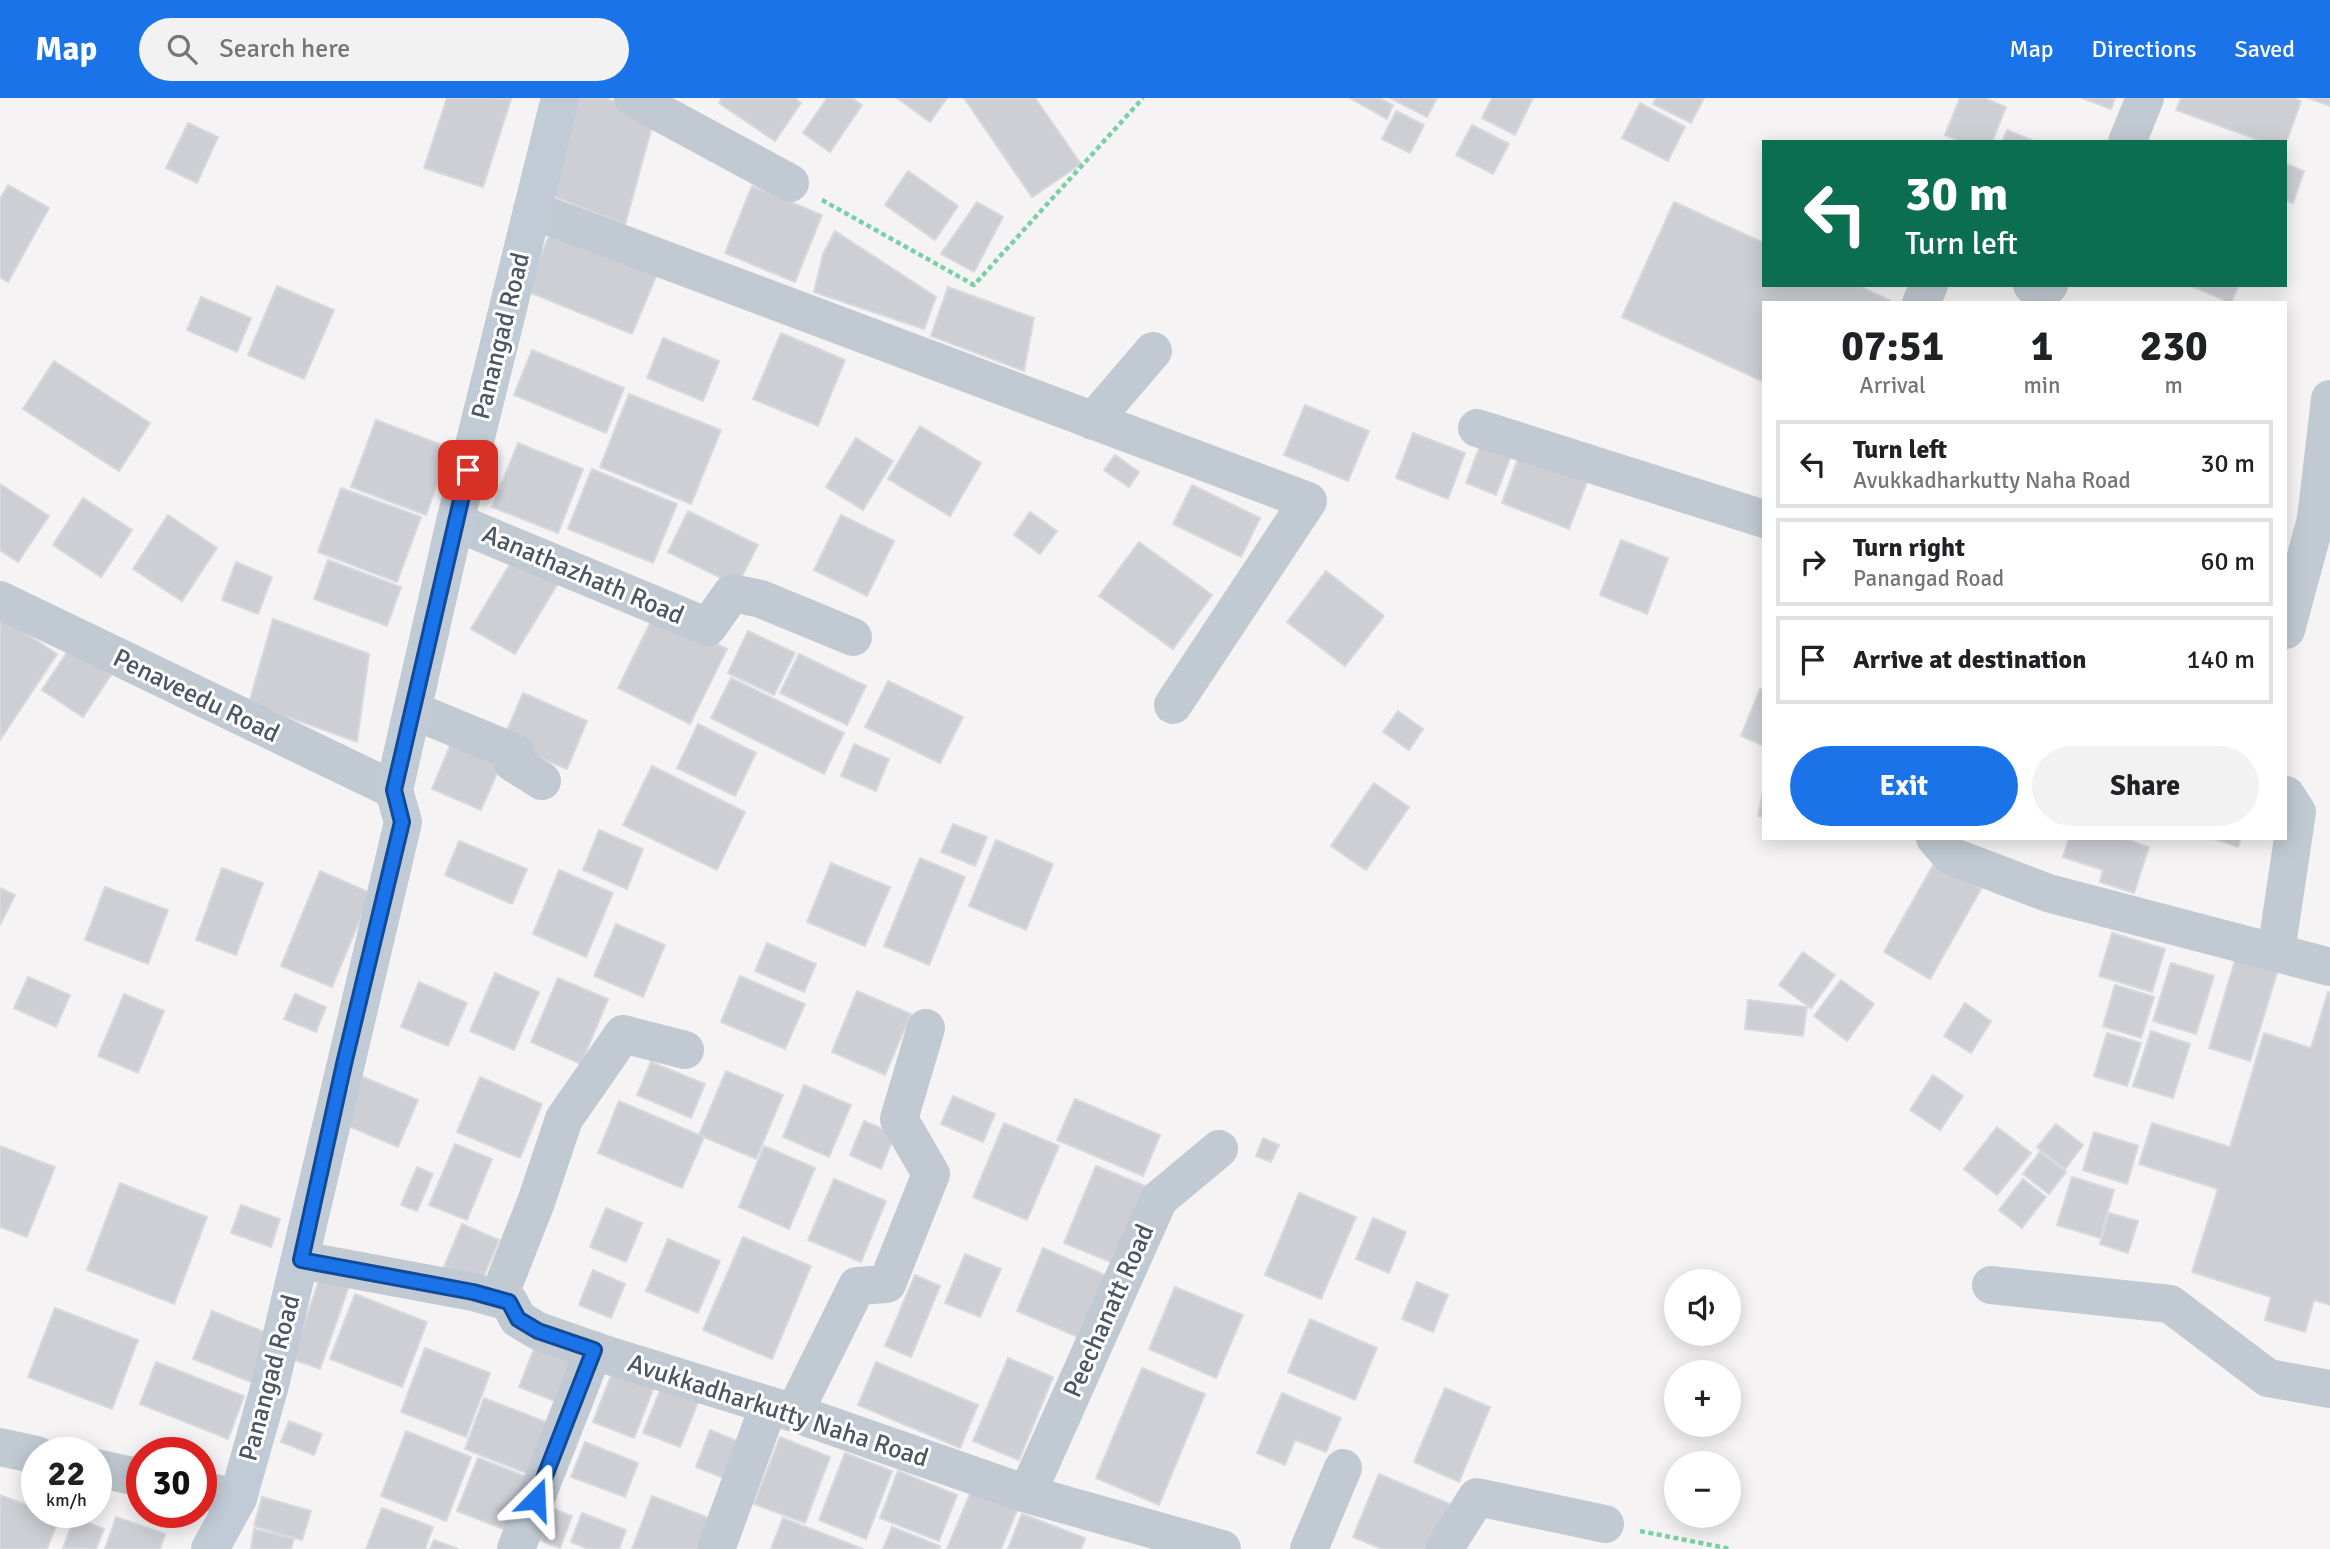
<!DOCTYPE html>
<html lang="en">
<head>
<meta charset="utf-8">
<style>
  :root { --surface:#fff; --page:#f2f2f2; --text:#202124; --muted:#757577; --line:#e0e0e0; --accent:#1a73e8 }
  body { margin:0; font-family:Signika,sans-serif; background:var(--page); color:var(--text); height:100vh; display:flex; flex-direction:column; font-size:26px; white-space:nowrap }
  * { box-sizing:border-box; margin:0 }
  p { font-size:23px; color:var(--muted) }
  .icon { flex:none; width:38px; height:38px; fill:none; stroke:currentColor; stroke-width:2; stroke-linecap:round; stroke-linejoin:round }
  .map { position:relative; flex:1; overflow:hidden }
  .side { position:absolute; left:1762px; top:203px; width:525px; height:539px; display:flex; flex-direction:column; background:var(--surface); border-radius:0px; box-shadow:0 4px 18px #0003 }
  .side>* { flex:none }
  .top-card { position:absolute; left:1762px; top:42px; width:525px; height:147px; border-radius:0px; box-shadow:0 4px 18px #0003; background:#0b6e4f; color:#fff; overflow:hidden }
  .controls { position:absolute; left:1664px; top:1171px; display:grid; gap:14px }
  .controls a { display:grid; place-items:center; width:77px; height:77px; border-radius:50%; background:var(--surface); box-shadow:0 4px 18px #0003; font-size:35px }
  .speed { position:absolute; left:21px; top:1339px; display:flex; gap:14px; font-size:35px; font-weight:700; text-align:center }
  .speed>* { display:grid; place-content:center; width:91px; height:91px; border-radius:50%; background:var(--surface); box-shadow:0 4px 18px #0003; line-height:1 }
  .speed small { font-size:18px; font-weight:400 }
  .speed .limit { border:10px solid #d22; background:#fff; color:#111 }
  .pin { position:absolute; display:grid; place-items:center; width:60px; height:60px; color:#fff; margin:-30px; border-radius:14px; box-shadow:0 4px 10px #0006 }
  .me { position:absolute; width:77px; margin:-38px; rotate:21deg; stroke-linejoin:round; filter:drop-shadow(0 0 5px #0008) }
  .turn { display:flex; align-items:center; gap:24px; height:147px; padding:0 28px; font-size:32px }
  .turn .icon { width:91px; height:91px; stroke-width:2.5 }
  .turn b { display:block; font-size:49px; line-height:60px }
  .eta { display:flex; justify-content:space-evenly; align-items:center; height:119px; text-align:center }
  .eta b { font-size:42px; font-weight:700; line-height:49px }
  .cta { display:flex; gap:14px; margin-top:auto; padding:14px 28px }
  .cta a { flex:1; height:80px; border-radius:42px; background:var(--accent); color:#fff; font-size:28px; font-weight:700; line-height:80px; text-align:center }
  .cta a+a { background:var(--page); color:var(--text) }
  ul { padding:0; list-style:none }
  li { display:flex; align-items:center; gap:21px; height:88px; margin:0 14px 10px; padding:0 14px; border:4px solid var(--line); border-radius:0px }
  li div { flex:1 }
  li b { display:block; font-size:26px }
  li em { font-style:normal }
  header { display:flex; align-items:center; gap:42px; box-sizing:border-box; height:98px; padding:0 35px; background:var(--accent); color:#fff }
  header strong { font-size:33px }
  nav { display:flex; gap:38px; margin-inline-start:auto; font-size:24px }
  .search { width:490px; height:63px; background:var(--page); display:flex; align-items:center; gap:18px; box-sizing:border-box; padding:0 24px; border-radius:38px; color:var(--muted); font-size:26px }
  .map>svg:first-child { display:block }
  .building { fill:#cdcfd5; stroke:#d7d9de; stroke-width:2 }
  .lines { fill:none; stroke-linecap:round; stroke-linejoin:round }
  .path { stroke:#7ad0a6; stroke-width:4.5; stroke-dasharray:5 3.5; stroke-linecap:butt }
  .street { stroke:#c1cad2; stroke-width:38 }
  .secondary { stroke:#c1cbd6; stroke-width:38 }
  .route-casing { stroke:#114b97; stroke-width:18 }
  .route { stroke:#1a73e8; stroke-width:12 }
  .labels { text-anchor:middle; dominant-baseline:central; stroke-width:6; stroke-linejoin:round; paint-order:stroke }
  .street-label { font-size:26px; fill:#4a5661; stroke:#fff }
</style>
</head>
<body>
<header>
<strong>Map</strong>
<div class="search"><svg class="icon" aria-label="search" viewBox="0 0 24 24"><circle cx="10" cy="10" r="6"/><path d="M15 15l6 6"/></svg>Search here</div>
<nav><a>Map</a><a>Directions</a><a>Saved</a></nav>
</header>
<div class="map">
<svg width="2330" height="1451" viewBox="0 0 2330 1451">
  <rect width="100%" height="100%" fill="#f5f3f3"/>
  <path class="building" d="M 447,0 L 511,1 L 483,89 L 424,70 Z
    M 577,0 L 605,0 L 655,18 L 625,127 L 550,97 Z
    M 722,0 L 795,0 L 801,5 L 775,43 L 719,5 Z
    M 827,0 L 852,0 L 862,7 L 830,54 L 803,35 Z
    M 897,0 L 947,0 L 930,24 Z
    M 964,0 L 1035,0 L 1081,66 L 1032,99 Z
    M 1350,0 L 1379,0 L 1393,7 L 1387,21 Z
    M 1390,0 L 1437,0 L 1427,19 Z
    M 1492,0 L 1533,0 L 1515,37 L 1482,20 Z
    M 1656,0 L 1704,0 L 1691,25 L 1653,6 Z
    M 1960,0 L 1984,0 L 2006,9 L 1992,44 L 1962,44 L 1945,37 Z
    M 2082,0 L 2115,0 L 2111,11 Z
    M 2181,0 L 2293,0 L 2301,3 L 2286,45 L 2264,44 L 2176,12 Z
    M 2308,0 L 2330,0 L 2330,8 Z
    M 1640,5 L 1685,29 L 1668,63 L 1622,40 Z
    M 1396,13 L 1424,27 L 1410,55 L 1382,41 Z
    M 188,25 L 218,39 L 197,85 L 166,70 Z
    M 1472,27 L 1509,46 L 1493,76 L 1456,57 Z
    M 2007,32 L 2036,44 L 2002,44 Z
    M 2286,66 L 2304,73 L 2293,105 L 2286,103 Z
    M 908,73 L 958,108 L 935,142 L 885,107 Z
    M 8,87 L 49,110 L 8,184 L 0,179 L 0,101 Z
    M 752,88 L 822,117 L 795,184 L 725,155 Z
    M 977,104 L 1003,119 L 974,174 L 941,156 Z
    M 1674,104 L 1764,145 L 1764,187 L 1857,187 L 1891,203 L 1890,205 L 1764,205 L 1764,284 L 1622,219 Z
    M 551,133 L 657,176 L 632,236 L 526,193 Z
    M 835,133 L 936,199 L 924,231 L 814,194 L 823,156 Z
    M 2189,187 L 2239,187 L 2231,205 Z
    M 277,188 L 334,212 L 304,281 L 248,257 Z
    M 948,189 L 1034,220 L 1024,273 L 931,238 Z
    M 201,199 L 251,220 L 237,254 L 187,232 Z
    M 781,235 L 845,262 L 818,328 L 753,301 Z
    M 663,240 L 719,263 L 703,303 L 647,280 Z
    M 532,252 L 624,290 L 606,335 L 514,297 Z
    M 54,263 L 150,325 L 119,373 L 23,311 Z
    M 629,296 L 721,332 L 691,406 L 600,369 Z
    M 1305,307 L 1369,333 L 1348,383 L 1284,357 Z
    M 376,322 L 450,350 L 426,417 L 351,389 Z
    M 920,328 L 981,365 L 950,418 L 888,381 Z
    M 1413,335 L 1465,355 L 1448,401 L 1396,380 Z
    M 1484,337 L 1514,349 L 1496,397 L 1466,385 Z
    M 856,340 L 893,363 L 863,412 L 826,389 Z
    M 518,345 L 583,371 L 558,435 L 492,409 Z
    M 1520,355 L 1588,381 L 1569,431 L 1502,405 Z
    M 1115,357 L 1139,374 L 1129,389 L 1104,372 Z
    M 592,371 L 677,406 L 653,465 L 568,431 Z
    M 0,386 L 49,418 L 18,464 L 0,452 Z
    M 1192,387 L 1260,420 L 1241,459 L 1173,426 Z
    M 341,390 L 421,419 L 397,484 L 318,454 Z
    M 83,400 L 132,432 L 101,479 L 53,447 Z
    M 688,413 L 758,447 L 737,488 L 668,454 Z
    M 1030,414 L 1057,433 L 1040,456 L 1014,437 Z
    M 168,417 L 217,450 L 182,503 L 133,471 Z
    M 841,417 L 894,443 L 867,498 L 814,472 Z
    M 1621,442 L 1668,460 L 1647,516 L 1600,497 Z
    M 1139,444 L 1212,497 L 1173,551 L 1099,498 Z
    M 513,461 L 557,487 L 515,556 L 471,531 Z
    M 328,462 L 401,489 L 387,528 L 314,501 Z
    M 236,464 L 272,479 L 258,516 L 222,502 Z
    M 1326,473 L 1384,518 L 1345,568 L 1287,524 Z
    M 655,515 L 727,551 L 690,626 L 618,590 Z
    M 0,518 L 57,556 L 0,642 Z
    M 273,521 L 369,556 L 357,644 L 249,605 Z
    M 748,533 L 795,555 L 774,597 L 728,575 Z
    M 70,550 L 111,577 L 83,619 L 42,592 Z
    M 799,556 L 866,588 L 847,627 L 780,595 Z
    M 731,580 L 844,635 L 824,676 L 711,620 Z
    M 888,583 L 963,619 L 940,665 L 865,629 Z
    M 1760,591 L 1764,593 L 1764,648 L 1741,638 Z
    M 523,595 L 587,623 L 567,671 L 502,644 Z
    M 1398,613 L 1423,631 L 1409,652 L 1383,634 Z
    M 698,626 L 756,655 L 735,698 L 677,670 Z
    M 454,638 L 504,659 L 481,712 L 432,691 Z
    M 854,646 L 889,661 L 876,693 L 841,678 Z
    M 652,668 L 745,714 L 717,772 L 623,727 Z
    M 1374,685 L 1409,709 L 1366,772 L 1331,748 Z
    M 1764,689 L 1764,719 L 1758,718 Z
    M 953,726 L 987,739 L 975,768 L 941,754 Z
    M 599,732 L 643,751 L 627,791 L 583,772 Z
    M 2069,740 L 2123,740 L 2149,749 L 2134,795 L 2100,784 L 2103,772 L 2063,759 Z
    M 2212,740 L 2241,740 L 2238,749 Z
    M 996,742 L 1053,766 L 1026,832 L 969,808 Z
    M 459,743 L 527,771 L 512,806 L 445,777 Z
    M 920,760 L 965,779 L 929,867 L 884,848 Z
    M 1935,764 L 1981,791 L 1930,881 L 1884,854 Z
    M 831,765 L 890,789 L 865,848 L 807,824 Z
    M 222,770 L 263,785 L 236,857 L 196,842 Z
    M 559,772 L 613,795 L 586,859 L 533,836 Z
    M 320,773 L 371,795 L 332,889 L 281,868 Z
    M 105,789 L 168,812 L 148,866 L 85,842 Z
    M 0,790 L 15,797 L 0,827 Z
    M 616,826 L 665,847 L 643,899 L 594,878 Z
    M 2112,835 L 2165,851 L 2152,894 L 2099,878 Z
    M 767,845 L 816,866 L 804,894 L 755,873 Z
    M 1803,854 L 1835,877 L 1811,910 L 1779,887 Z
    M 2236,859 L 2278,872 L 2250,963 L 2209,950 Z
    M 2171,865 L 2214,878 L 2196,936 L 2153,923 Z
    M 495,875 L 539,894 L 514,952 L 470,933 Z
    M 740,878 L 805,906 L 785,951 L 721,924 Z
    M 28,879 L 70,897 L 56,929 L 14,910 Z
    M 558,880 L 608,901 L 581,966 L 531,944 Z
    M 1841,882 L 1874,906 L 1847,943 L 1814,918 Z
    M 419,884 L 467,905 L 448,948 L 401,929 Z
    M 2115,887 L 2154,899 L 2141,940 L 2103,928 Z
    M 857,893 L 911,916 L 885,977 L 832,954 Z
    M 2328,894 L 2330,895 L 2330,1207 L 2314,1202 L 2305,1234 L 2265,1222 L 2271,1199 L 2192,1174 L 2218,1091 L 2139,1066 L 2152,1025 L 2230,1049 L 2264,935 L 2311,950 Z
    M 124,896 L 164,913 L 138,975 L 98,958 Z
    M 295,896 L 326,909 L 316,934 L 284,921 Z
    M 1748,902 L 1807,909 L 1803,938 L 1745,931 Z
    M 1965,905 L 1991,923 L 1971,955 L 1944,938 Z
    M 2151,933 L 2190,946 L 2173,1000 L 2133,988 Z
    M 2107,935 L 2141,945 L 2127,988 L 2094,978 Z
    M 651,964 L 705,986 L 691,1020 L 637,997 Z
    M 726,973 L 783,997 L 756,1061 L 699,1037 Z
    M 1933,977 L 1963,998 L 1940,1032 L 1910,1012 Z
    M 361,978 L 418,1002 L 398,1049 L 341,1025 Z
    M 480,979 L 542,1006 L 520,1060 L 457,1034 Z
    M 804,987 L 851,1007 L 829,1059 L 783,1039 Z
    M 953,998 L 995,1016 L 983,1044 L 941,1026 Z
    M 1075,1001 L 1160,1037 L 1143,1078 L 1057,1042 Z
    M 619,1003 L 704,1039 L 682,1090 L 598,1055 Z
    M 864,1023 L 895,1036 L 881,1071 L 850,1057 Z
    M 1004,1025 L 1059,1048 L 1027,1122 L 973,1099 Z
    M 2056,1026 L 2083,1047 L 2065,1071 L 2037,1049 Z
    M 1997,1029 L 2031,1055 L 1997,1097 L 1964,1071 Z
    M 2094,1034 L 2138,1048 L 2127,1086 L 2083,1072 Z
    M 1263,1040 L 1279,1047 L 1271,1064 L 1256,1058 Z
    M 455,1046 L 492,1061 L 467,1122 L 429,1107 Z
    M 0,1048 L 55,1069 L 27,1139 L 0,1129 Z
    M 764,1048 L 815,1070 L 789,1131 L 739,1109 Z
    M 2040,1054 L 2066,1074 L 2049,1096 L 2023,1076 Z
    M 1096,1068 L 1155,1092 L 1123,1169 L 1064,1145 Z
    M 417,1069 L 433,1076 L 417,1113 L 401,1107 Z
    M 2072,1079 L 2114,1092 L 2100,1140 L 2057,1127 Z
    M 834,1081 L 886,1103 L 861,1164 L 808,1142 Z
    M 2023,1081 L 2046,1099 L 2022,1130 L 1999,1112 Z
    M 120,1085 L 207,1119 L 174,1206 L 87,1172 Z
    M 1299,1095 L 1356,1119 L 1321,1201 L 1265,1177 Z
    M 241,1107 L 280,1121 L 271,1149 L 231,1135 Z
    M 606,1110 L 642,1125 L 626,1164 L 590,1149 Z
    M 2109,1115 L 2138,1123 L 2128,1155 L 2100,1146 Z
    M 1373,1120 L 1406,1134 L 1389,1175 L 1356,1161 Z
    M 462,1126 L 499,1142 L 480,1187 L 443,1171 Z
    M 743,1139 L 811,1168 L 772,1261 L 703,1232 Z
    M 668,1141 L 720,1163 L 698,1215 L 646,1193 Z
    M 1043,1150 L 1112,1180 L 1085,1242 L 1017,1213 Z
    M 965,1156 L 1001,1171 L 980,1219 L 945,1205 Z
    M 323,1171 L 351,1182 L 320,1271 L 292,1261 Z
    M 593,1172 L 625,1186 L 611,1220 L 579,1207 Z
    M 915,1177 L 940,1188 L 911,1259 L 885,1248 Z
    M 1417,1184 L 1448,1197 L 1433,1234 L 1402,1221 Z
    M 1175,1189 L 1243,1217 L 1216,1280 L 1149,1251 Z
    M 355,1196 L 427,1224 L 402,1289 L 330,1261 Z
    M 55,1210 L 138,1242 L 112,1311 L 28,1279 Z
    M 212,1213 L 277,1239 L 259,1287 L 193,1261 Z
    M 1310,1221 L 1377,1250 L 1355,1302 L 1288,1274 Z
    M 537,1243 L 583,1261 L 565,1307 L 519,1289 Z
    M 425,1250 L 490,1275 L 466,1339 L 401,1314 Z
    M 1008,1260 L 1053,1279 L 1019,1362 L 973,1343 Z
    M 156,1264 L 244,1298 L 228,1341 L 140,1306 Z
    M 876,1264 L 978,1307 L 960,1350 L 858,1307 Z
    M 616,1265 L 657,1281 L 634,1340 L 593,1324 Z
    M 1142,1270 L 1205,1296 L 1159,1407 L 1096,1380 Z
    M 661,1290 L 698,1304 L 680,1349 L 643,1335 Z
    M 1445,1290 L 1490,1309 L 1459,1384 L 1414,1364 Z
    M 1282,1295 L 1341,1320 L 1326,1354 L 1295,1342 L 1285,1367 L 1257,1355 Z
    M 484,1300 L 559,1329 L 539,1380 L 465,1351 Z
    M 289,1323 L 322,1336 L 314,1357 L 281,1344 Z
    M 710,1332 L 740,1344 L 726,1381 L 696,1369 Z
    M 406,1333 L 471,1359 L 446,1423 L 381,1398 Z
    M 780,1339 L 830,1359 L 805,1425 L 754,1406 Z
    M 585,1344 L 638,1365 L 625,1399 L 571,1379 Z
    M 845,1355 L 892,1373 L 866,1441 L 819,1422 Z
    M 478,1360 L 535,1382 L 514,1435 L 457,1413 Z
    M 898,1373 L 957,1397 L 939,1443 L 880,1420 Z
    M 1379,1376 L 1450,1406 L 1432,1451 L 1382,1451 L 1353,1439 Z
    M 96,1378 L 112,1382 L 101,1405 L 96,1404 Z
    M 972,1391 L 1018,1410 L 1001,1451 L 947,1451 Z
    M 0,1397 L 37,1411 L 37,1414 L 45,1414 L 59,1420 L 47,1451 L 0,1451 Z
    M 652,1398 L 717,1423 L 707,1451 L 632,1451 Z
    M 262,1399 L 311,1413 L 302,1442 L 254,1428 Z
    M 546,1408 L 572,1418 L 560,1450 L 534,1440 Z
    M 382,1410 L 433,1429 L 425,1451 L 366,1451 Z
    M 582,1415 L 626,1432 L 619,1451 L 588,1451 L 571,1444 Z
    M 1022,1416 L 1085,1440 L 1081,1451 L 1008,1451 Z
    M 75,1419 L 104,1431 L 96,1451 L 63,1450 Z
    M 116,1419 L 165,1436 L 160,1451 L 105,1451 Z
    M 783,1420 L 863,1451 L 771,1451 Z
    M 892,1429 L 940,1448 L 939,1451 L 883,1451 Z
    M 254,1431 L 294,1441 L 291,1451 L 251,1451 Z
    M 434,1442 L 458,1451 L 430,1451 Z"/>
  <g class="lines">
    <path class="path" d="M 822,102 L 974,187 L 1143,0
      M 1640,1433 L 1731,1451"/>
    <path class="street" d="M 633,0 L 790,85
      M 2127,44 L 2145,0
      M 532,112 L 1308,403 L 1173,607
      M 2032,187 L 2045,191 L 2049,187
      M 1921,205 L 1929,187
      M 1093,323 L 1153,253
      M 1477,330 L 1764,421
      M 455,424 L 708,529 L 732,495 L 761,501 L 853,539
      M 0,502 L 394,692
      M 2286,532 L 2316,421 L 2330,301
      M 412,612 L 516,655 L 513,665 L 542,683
      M 1935,740 L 1951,758 L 2048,795 L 2330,869
      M 2276,854 L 2297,714 L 2286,697
      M 301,1162 L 473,1194 L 509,1204 L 518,1221 L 538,1233 L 607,1257 L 794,1315 L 1027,1396 L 1222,1451
      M 1991,1187 L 2170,1206 L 2268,1280 L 2330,1291
      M 498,1201 L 536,1104 L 564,1021 L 623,936 L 685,952
      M 794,1315 L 857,1188 L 887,1186 L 931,1076 L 899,1021 L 926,930
      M 0,1349 L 37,1357
      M 96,1370 L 142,1380
      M 201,1392 L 238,1400
      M 1027,1396 L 1159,1101 L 1219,1051
      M 516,1451 L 594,1252
      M 716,1451 L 769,1307
      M 1309,1451 L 1343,1370
      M 1444,1451 L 1477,1399 L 1605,1426"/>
    <path class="secondary" d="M 210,1451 L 238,1400 L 270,1287 L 403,724 L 394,692 L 455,424 L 560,0"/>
  </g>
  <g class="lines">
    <g class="route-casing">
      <path id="route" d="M 468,372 L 394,692 L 402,724 L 344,966 L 301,1162 L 473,1194 L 509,1204 L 518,1221 L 538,1233 L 594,1252 L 536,1401"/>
    </g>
    <use href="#route" class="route"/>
  </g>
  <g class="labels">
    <g class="street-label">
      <text transform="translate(501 238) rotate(-76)">Panangad Road</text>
      <text transform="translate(583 477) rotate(23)">Aanathazhath Road</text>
      <text transform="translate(196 598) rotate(26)">Penaveedu Road</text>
      <text transform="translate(1109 1213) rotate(-66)">Peechanatt Road</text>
      <text transform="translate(270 1280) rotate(-75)">Panangad Road</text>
      <text transform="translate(778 1313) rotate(18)">Avukkadharkutty Naha Road</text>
    </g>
  </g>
</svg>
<div class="controls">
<a><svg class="icon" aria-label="sound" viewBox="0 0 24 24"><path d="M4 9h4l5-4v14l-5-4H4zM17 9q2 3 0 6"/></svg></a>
<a>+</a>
<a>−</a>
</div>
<div class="speed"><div>22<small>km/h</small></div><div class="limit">30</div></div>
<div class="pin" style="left:468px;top:372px;background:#d93025"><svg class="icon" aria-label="arrive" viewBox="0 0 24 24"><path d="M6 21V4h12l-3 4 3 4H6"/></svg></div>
<svg class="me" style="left:536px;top:1401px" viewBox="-20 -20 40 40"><path d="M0-17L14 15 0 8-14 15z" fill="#1a73e8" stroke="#fff" stroke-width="4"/></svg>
<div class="top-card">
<div class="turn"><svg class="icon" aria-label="left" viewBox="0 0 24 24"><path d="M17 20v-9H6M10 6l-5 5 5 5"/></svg><div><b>30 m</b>Turn left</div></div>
</div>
<section class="side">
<div class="eta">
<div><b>07:51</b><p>Arrival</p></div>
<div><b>1</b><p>min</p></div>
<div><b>230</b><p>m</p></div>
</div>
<ul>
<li><svg class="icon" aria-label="left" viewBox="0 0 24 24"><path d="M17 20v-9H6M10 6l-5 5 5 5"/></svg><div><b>Turn left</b><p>Avukkadharkutty Naha Road</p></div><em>30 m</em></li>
<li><svg class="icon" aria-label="right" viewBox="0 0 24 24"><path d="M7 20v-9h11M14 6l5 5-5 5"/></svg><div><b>Turn right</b><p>Panangad Road</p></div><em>60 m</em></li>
<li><svg class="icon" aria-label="arrive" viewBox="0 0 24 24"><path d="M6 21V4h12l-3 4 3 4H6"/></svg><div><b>Arrive at destination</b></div><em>140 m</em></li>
</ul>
<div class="cta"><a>Exit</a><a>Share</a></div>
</section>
</div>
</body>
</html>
